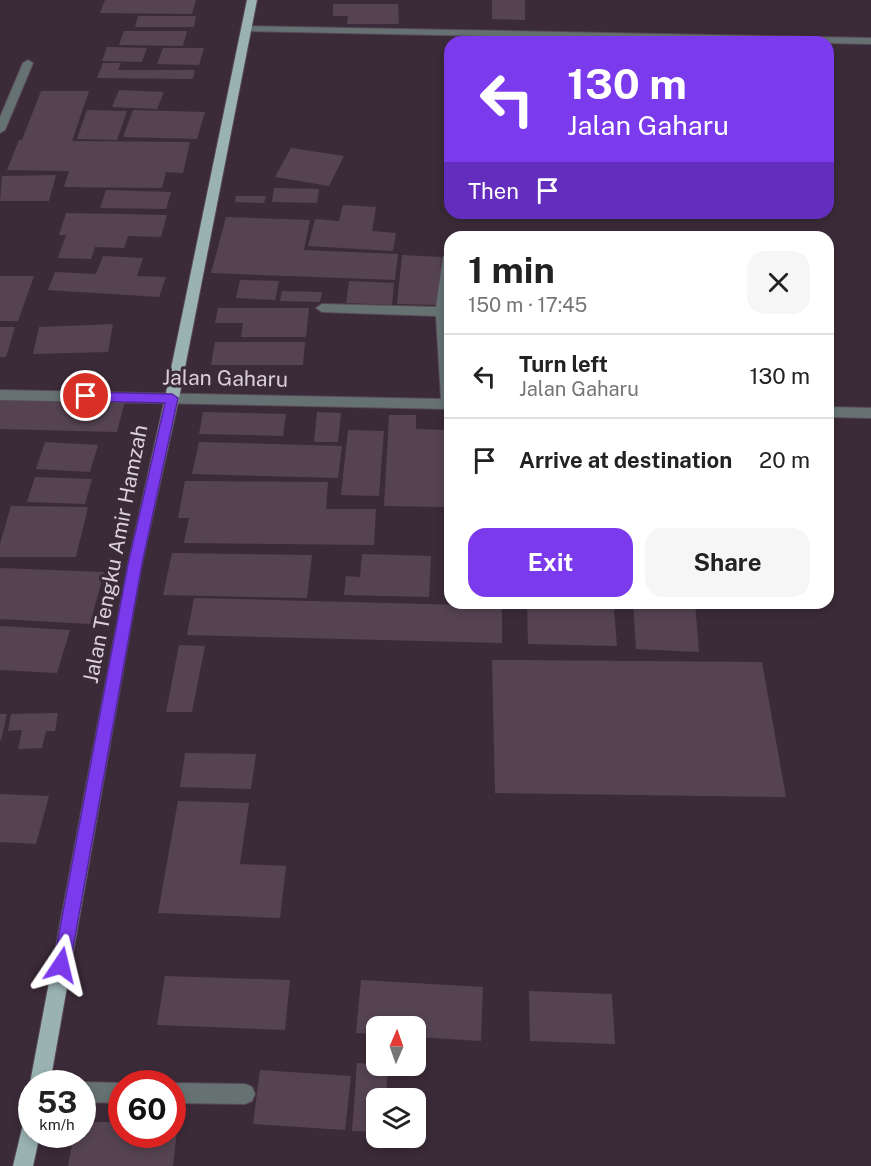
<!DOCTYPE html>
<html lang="en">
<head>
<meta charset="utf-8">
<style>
  :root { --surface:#fff; --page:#f6f6f6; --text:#222; --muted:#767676; --line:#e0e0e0; --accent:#7c3aed }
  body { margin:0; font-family:"Public Sans",sans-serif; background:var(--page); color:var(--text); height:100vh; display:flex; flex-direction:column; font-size:22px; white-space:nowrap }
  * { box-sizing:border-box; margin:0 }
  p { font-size:20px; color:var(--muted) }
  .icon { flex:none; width:33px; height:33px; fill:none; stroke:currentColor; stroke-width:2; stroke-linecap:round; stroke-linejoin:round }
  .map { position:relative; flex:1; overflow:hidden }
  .side { position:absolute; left:444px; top:231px; width:390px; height:378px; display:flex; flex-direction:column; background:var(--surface); border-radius:18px; box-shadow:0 3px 9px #0003 }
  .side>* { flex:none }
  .hud { position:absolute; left:444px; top:36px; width:390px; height:183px; border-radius:18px; box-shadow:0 3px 9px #0003; background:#7c3aed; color:#fff; overflow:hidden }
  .needle { width:39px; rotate:2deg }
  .controls { position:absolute; left:366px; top:1016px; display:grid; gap:12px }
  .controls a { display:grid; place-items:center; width:60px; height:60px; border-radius:12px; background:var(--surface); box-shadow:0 3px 9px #0003; font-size:30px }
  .speed { position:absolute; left:18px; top:1070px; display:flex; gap:12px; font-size:30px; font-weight:700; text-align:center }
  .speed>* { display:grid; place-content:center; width:78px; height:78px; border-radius:50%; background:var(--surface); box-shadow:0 3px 9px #0003; line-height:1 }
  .speed small { font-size:15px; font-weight:400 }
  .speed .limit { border:9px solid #d22; background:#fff; color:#111 }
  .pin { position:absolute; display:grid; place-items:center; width:51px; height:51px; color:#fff; margin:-26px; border:3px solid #fff; border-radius:50%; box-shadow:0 2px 6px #0007 }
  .me { position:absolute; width:66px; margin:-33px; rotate:10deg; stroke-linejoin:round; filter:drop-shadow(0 0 4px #0008) }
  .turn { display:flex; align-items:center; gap:21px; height:126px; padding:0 24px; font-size:27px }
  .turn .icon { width:78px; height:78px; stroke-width:2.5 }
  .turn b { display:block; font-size:42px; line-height:51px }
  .then { display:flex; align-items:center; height:57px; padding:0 24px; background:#0003; gap:12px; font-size:22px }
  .round { display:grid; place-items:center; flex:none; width:63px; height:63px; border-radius:18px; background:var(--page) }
  .head { display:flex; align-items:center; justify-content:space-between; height:102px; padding:0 24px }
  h1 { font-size:36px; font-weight:700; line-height:45px }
  .primary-button { display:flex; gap:12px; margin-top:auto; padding:12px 24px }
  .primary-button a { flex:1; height:69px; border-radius:18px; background:var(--accent); color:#fff; font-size:24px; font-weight:700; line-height:69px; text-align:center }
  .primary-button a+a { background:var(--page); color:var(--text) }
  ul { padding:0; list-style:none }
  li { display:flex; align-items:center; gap:18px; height:84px; padding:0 24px; border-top:2px solid var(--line) }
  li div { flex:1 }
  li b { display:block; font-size:22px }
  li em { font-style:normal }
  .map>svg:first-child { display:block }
  .building { fill:#554351 }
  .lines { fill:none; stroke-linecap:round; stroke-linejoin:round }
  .minor-casing { stroke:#584955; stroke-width:2 }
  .major-casing { stroke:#584955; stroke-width:2 }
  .minor { fill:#667272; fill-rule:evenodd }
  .major { fill:#9ab3b2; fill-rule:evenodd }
  .route { fill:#7c3aed; stroke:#51269a; stroke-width:1.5 }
  .labels { text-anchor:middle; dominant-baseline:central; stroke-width:6; stroke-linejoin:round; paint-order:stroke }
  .street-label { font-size:21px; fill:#dbd0d9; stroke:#3b2b38 }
</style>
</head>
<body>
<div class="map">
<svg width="871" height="1166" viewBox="0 0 871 1166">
  <rect width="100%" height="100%" fill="#3b2b38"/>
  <path class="building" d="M 105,0 L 196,0 L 192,14 L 100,13 Z
    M 492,0 L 525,0 L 525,20 L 492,19 Z
    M 333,4 L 398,4 L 399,24 L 347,24 L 348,16 L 333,16 Z
    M 138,16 L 196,16 L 194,27 L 135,27 Z
    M 124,31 L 187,31 L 183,46 L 119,45 Z
    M 107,47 L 147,48 L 142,62 L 102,61 Z
    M 163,48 L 204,48 L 199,65 L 157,64 Z
    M 103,63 L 121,63 L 118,70 L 195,70 L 193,79 L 97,78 Z
    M 119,90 L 164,92 L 157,109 L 112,107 Z
    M 41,91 L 89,91 L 72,141 L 190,142 L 183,173 L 166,172 L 162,188 L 64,187 L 69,171 L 7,170 L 19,140 L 22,140 Z
    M 87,110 L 127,111 L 117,140 L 77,139 Z
    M 133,110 L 205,112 L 197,139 L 123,137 Z
    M 291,148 L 344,156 L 329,186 L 275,177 Z
    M 56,175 L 49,201 L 0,201 L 2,176 Z
    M 274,188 L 319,189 L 317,203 L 272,202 Z
    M 106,190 L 171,192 L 166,209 L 100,208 Z
    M 236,196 L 266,196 L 264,203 L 235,202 Z
    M 343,205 L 376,207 L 372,231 L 396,233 L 393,251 L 308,246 L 315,219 L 339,221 Z
    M 66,213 L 167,215 L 161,237 L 128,236 L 124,248 L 95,247 L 91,259 L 58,258 L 66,235 L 59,235 Z
    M 226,217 L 310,220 L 304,250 L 398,254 L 395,280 L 211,273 Z
    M 402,255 L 441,257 L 438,305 L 397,304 Z
    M 103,256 L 143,258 L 137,276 L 166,277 L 159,297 L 48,290 L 55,272 L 96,274 Z
    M 0,276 L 34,276 L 18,321 L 0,321 Z
    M 240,280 L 279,281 L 275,300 L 236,298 Z
    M 349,281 L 394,283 L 392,305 L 346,303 Z
    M 282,291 L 322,292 L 320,302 L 280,301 Z
    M 218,308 L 309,308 L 306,337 L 241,337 L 243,323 L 215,323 Z
    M 113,324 L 108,352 L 33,354 L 39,327 Z
    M 0,327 L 15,327 L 6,357 L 0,357 Z
    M 215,342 L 305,342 L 303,365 L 211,365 Z
    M 0,398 L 125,401 L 117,432 L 0,429 Z
    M 203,412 L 286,414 L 283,436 L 199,434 Z
    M 317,412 L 341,413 L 338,442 L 314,442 Z
    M 389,415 L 416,415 L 416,429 L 445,430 L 444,507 L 384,506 Z
    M 348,430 L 384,431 L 379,496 L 341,495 Z
    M 45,442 L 98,445 L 90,472 L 36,469 Z
    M 199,442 L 342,446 L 338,478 L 192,474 Z
    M 35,477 L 92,479 L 85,504 L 27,502 Z
    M 185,481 L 328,482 L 326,509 L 376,509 L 374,545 L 184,543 L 189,518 L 178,518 Z
    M 11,506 L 88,507 L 76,557 L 0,557 L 0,544 Z
    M 172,553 L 312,555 L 307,598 L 163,595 Z
    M 362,554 L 431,556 L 429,597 L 344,595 L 346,576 L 360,577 Z
    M 0,568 L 104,572 L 90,624 L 0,619 Z
    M 194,598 L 502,606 L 502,643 L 187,635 Z
    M 633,603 L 695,603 L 699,652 L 636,649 Z
    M 527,606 L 614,608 L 617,646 L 528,644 Z
    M 0,626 L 70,630 L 57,673 L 0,670 Z
    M 179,645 L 205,646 L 192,712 L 166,712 Z
    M 492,660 L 762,662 L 786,797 L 495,793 Z
    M 58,713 L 55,731 L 46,731 L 42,748 L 18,749 L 22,730 L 8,731 L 11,714 Z
    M 0,714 L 7,714 L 1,740 L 0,740 Z
    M 185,753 L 256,754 L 251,789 L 180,787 Z
    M 0,794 L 49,796 L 36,844 L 0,842 Z
    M 178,801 L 249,803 L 240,864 L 286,866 L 280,918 L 158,913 Z
    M 165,976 L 290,980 L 285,1030 L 157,1025 Z
    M 361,980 L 483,987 L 481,1041 L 416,1037 L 416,1026 L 376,1026 L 376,1034 L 356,1033 Z
    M 529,991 L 612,994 L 615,1044 L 530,1041 Z
    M 357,1063 L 388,1065 L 386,1098 L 376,1098 L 376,1132 L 352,1131 Z
    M 260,1070 L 351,1076 L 345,1130 L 253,1124 Z
    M 178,1121 L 173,1166 L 68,1166 L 74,1134 L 82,1134 L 82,1122 L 122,1122 L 122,1134 L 172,1134 L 172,1122 Z"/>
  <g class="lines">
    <g class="minor-casing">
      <path id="minor" d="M 246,26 L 871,38 L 871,44 L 243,31 L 243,27 Z
        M 28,60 L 33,63 L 5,130 L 0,133 L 0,117 L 23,63 Z
        M 450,253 L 450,409 L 0,400 L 0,390 L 441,399 L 436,316 L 322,312 L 316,308 L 322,304 L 436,307 L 443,257 Z
        M 828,407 L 871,408 L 871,418 L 828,417 Z
        M 82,1082 L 122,1083 L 122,1103 L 82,1102 L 82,1083 L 80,1083 Z
        M 172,1083 L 245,1084 L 252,1087 L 255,1094 L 252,1101 L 245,1104 L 172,1103 Z"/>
    </g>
    <g class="major-casing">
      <path id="major" d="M 247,0 L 257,0 L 179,398 L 142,564 L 50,1083 L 32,1083 L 32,1086 L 30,1083 L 128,564 L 165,398 Z
        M 32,1113 L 32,1134 L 40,1134 L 33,1166 L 13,1166 L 25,1116 Z"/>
    </g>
    <use href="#minor" class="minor"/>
    <use href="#major" class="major"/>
  </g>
  <path class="route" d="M 86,392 L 172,394 L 178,398 L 142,564 L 70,965 L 67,971 L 61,974 L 55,971 L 53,965 L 128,564 L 165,403 L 86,401 L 80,396 Z"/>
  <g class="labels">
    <g class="street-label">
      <text transform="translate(225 378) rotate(1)">Jalan Gaharu</text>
      <text transform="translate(115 554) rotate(-79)">Jalan Tengku Amir Hamzah</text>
    </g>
  </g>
</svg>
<div class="controls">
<a><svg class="needle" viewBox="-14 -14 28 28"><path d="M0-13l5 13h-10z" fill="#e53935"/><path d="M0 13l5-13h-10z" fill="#767676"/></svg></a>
<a><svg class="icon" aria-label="layers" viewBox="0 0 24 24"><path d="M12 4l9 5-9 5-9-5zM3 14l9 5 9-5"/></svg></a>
</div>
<div class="speed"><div>53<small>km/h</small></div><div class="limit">60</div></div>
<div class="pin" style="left:86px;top:396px;background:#d93025"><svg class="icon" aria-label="arrive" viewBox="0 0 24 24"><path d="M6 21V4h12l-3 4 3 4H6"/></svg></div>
<svg class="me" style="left:61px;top:965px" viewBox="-20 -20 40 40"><path d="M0-17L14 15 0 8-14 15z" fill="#7c3aed" stroke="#fff" stroke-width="4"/></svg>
<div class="hud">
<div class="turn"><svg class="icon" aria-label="left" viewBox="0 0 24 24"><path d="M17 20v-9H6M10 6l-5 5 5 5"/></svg><div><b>130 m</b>Jalan Gaharu</div></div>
<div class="then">Then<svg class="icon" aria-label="arrive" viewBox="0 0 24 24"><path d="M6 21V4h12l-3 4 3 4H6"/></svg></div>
</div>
<section class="side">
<div class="head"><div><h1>1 min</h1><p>150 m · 17:45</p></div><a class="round"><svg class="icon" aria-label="close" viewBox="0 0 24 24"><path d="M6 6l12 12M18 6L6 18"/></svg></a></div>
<ul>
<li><svg class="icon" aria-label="left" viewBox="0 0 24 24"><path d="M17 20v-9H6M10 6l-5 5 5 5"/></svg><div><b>Turn left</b><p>Jalan Gaharu</p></div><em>130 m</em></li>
<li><svg class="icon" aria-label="arrive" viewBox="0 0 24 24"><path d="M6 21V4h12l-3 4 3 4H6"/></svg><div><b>Arrive at destination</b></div><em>20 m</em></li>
</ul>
<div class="primary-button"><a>Exit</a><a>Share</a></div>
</section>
</div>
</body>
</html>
